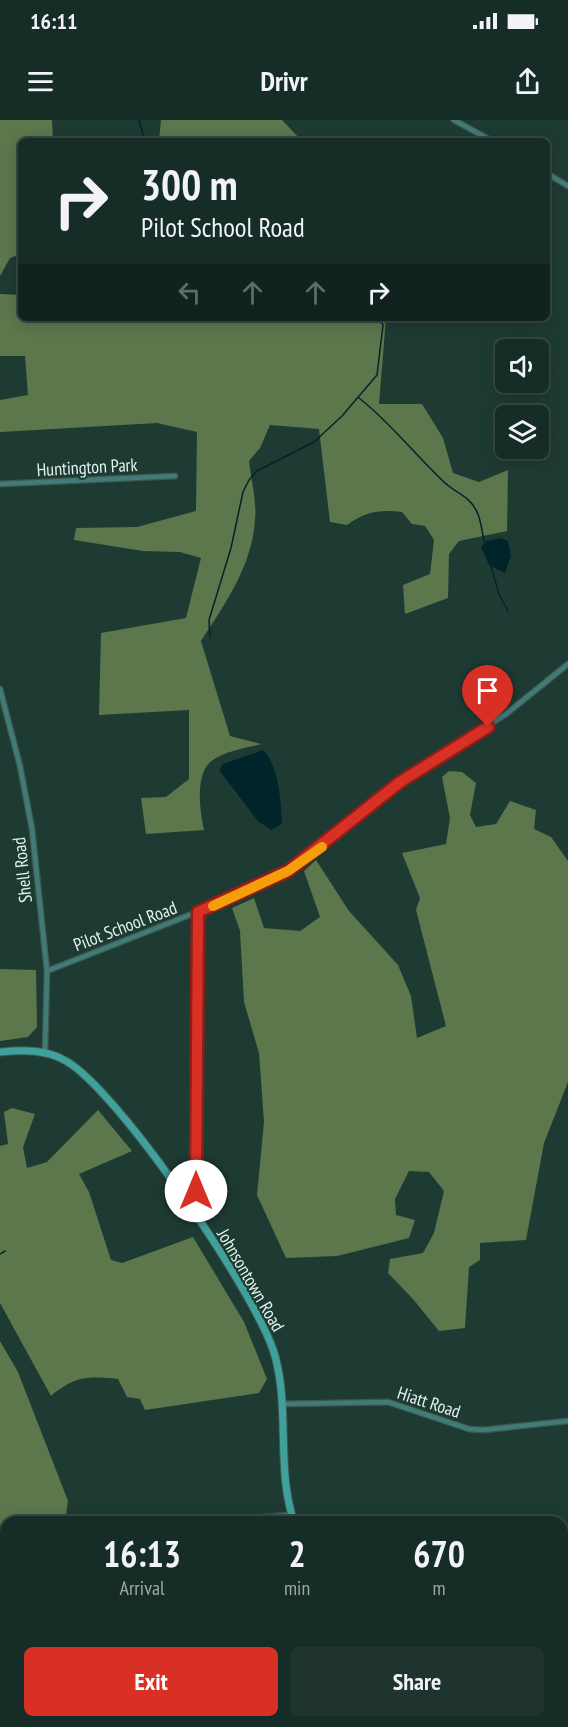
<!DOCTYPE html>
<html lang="en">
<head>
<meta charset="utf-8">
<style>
  :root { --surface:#162c26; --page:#1f342e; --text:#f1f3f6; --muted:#9ea7a7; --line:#354843; --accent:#d93025 }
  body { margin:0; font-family:"PT Sans Narrow",sans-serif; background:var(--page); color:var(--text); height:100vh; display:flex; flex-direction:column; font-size:22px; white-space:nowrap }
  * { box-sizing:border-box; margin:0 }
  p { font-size:20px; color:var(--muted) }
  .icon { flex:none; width:33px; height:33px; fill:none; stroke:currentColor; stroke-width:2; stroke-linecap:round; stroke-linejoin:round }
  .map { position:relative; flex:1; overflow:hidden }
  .side { position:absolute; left:0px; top:1396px; width:568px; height:212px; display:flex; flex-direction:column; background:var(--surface); border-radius:18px 18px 0 0; box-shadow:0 3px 15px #0003,0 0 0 2px var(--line) }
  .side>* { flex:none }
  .guide { position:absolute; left:18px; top:18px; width:532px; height:183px; border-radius:9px; box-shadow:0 3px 15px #0003,0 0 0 2px var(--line); background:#162c26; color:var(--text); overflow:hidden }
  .buttons { position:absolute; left:495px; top:219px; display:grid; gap:12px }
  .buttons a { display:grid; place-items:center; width:54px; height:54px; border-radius:9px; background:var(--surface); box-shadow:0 3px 15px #0003,0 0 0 2px var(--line); font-size:30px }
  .pin { position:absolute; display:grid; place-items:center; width:51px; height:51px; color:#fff; margin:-62px -26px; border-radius:50% 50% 50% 0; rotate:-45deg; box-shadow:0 0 6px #0007 }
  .pin .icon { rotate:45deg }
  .me { position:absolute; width:66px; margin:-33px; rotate:0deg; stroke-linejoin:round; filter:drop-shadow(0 0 4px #0008) }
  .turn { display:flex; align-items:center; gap:21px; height:126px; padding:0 24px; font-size:27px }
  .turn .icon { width:78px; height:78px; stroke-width:2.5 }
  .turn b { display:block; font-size:42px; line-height:51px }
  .lanes { display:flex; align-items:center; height:57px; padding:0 24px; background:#0003; justify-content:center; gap:30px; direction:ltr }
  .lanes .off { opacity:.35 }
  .eta { display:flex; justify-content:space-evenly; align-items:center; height:102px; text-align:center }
  .eta b { font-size:36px; font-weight:700; line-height:42px }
  .action { display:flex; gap:12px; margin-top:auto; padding:12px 24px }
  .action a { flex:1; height:69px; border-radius:9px; background:var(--accent); color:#fff; font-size:24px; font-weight:700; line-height:69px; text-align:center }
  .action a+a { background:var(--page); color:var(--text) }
  .status { display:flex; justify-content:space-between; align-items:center; height:42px; padding:0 30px; background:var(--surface); direction:ltr }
  .status svg { height:16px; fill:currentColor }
  header { display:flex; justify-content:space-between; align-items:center; height:78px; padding:0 24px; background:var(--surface); font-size:27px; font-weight:700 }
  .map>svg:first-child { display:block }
  .forest { fill:#5c774c }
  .water { fill:#00242a }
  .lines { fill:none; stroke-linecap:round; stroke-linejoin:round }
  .stream { stroke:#00242a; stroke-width:1.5 }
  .street-casing { stroke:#3d5851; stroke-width:7 }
  .secondary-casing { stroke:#3d5851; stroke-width:9 }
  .street { stroke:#427a77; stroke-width:4.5 }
  .secondary { stroke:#40a09c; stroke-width:7 }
  .route-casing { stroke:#8d1f18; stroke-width:15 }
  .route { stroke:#d93025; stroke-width:10 }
  .slow { stroke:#f59e0b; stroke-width:10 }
  .labels { text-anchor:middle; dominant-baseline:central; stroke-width:4.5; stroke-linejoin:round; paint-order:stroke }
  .street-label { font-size:18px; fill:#e1f2ec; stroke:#1e3b33 }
</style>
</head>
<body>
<div class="status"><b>16:11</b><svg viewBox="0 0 49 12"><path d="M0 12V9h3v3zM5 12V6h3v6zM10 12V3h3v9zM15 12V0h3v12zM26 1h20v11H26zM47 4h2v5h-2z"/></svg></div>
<header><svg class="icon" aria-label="menu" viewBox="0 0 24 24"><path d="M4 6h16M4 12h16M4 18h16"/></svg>Drivr<svg class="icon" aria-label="share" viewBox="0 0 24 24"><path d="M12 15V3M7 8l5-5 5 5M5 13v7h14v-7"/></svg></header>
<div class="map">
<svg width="568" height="1607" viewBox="0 0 568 1607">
  <rect width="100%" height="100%" fill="#1e3b33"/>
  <path class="forest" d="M 0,0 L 52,0 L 53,21 L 21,21 L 21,134 L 10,138 L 0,156 Z
    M 161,0 L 282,0 L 302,21 L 159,21 Z
    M 0,174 L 21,175 L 21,198 L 386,198 L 379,284 L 422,284 L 443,318 L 453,353 L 479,362 L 508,350 L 507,411 L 459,421 L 449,434 L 448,478 L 405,494 L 403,465 L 430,454 L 434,420 L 425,406 L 412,404 L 402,392 C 380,389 364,392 347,405 L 330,402 L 319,309 L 270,305 L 260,328 L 249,341 C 251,360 257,381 255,400 C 252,446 225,484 201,521 L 230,616 L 261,624 C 247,628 225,631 213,640 C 194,652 200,692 204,710 L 146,714 L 141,678 L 166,677 L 189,659 L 189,590 L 99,595 L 101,513 L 186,498 L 201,438 L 180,432 L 143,431 L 74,420 L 76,408 L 137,407 L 196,391 L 197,312 L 157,303 L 0,312 L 0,280 L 28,275 L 25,236 L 0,236 Z
    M 449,651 L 462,652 L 476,663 L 470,695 L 476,707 L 496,704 L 510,681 L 536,690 L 534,709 L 551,717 L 568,741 L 568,962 L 544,1023 L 526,1120 L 480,1123 L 480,1140 L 469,1147 L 465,1208 L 439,1211 L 413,1179 L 388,1153 L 390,1139 L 423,1133 L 434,1113 L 444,1071 L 429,1052 L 409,1051 L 395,1079 L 396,1095 L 415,1100 L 409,1118 L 337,1136 L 286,1138 L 257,1075 L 264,1002 L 259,933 L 244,882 L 240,811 L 232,788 L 254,778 L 264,808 L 300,811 L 320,797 L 304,751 L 316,740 L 349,791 L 398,845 L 411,876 L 417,918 L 446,906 L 416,790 L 420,778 L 402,733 L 446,724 L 450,698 L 442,657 Z
    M 0,849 L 36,850 L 37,907 L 28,917 L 0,921 Z
    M 12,988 L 35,994 L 23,1027 L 27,1048 L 47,1042 L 98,990 L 132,1031 L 79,1054 L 89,1072 L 111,1140 L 122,1143 L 193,1117 L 244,1202 L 267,1259 L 259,1273 L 145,1290 L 140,1279 L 127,1277 L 118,1259 C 87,1256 75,1256 51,1276 L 0,1183 L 0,1026 L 8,1024 L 4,992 Z
    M 0,1221 L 18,1252 L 68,1381 L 65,1402 L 6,1402 L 6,1405 L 0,1405 Z
    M 0,1435 L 6,1439 L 6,1562 L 0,1562 Z
    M 28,1602 L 130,1602 L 128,1607 L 29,1607 Z"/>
  <path class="water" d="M 501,418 L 508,421 L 511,436 L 505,453 L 489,445 L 481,427 L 486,421 Z
    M 263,630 C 279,646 281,682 282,704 L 271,710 L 258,701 L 219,650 L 223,644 Z"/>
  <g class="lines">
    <path class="stream" d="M 139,0 L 145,21
      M 359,278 C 391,303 415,335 445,363 C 456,373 469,376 476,390 C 481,398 482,412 484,421
      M 491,446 L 499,474 L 508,491
      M 210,518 L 209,500 L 231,428 L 243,372 L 249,360 L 257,351 L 314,322 L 342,296 L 377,255 L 383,205 L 378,198
      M 0,1134 L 5,1131
      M 22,1607 L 26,1602"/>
    <g class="street-casing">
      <path id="street" d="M 454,0 L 492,21
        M 548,54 L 568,66
        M 0,364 L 175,356
        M 0,569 L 20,646 L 32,709 L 47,851 L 45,932
        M 47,851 L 243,774 L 288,751 L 400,661 L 506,594 L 568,544
        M 196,1093 L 198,792
        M 281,1284 L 388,1282 L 469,1309 L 483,1310 L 568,1301
        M 192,1402 L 292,1395
        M 0,1418 L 6,1418
        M 562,1508 L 568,1508
        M 0,1578 L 6,1578"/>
    </g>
    <g class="secondary-casing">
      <path id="secondary" d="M 0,932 C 23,930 46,929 66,941 C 118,970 259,1177 275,1236 C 290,1290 276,1349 294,1402
        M 467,1602 L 473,1607"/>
    </g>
    <use href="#street" class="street"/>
    <use href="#secondary" class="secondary"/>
  </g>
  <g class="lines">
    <g class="route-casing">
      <path id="route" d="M 196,1071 L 198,792 L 288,751 L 400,662 L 488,607"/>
    </g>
    <use href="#route" class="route"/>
    <path class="slow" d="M 213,786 L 288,751 L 322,727"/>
  </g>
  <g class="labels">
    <g class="street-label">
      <text transform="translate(87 347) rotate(-3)">Huntington Park</text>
      <text transform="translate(22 750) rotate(-96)">Shell Road</text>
      <text transform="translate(125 806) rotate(-21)">Pilot School Road</text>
      <text transform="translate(251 1160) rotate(60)">Johnsontown Road</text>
      <text transform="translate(429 1282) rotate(18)">Hiatt Road</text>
    </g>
  </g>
</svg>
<div class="buttons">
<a><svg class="icon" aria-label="sound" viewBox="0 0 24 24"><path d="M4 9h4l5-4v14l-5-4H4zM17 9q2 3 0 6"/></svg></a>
<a><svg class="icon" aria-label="layers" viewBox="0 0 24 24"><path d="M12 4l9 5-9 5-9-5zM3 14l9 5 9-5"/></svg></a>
</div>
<div class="pin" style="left:488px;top:607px;background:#d93025"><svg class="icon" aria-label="arrive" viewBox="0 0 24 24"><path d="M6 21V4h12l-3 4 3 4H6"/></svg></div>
<svg class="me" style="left:196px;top:1071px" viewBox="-20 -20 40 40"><circle r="19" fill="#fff"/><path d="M0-13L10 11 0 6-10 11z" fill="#d93025"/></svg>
<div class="guide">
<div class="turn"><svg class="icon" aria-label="right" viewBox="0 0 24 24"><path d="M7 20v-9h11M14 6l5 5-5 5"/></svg><div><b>300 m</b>Pilot School Road</div></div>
<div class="lanes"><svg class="icon off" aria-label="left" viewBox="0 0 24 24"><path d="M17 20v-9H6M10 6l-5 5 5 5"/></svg><svg class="icon off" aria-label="ahead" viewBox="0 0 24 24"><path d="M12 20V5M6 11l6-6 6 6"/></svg><svg class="icon off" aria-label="ahead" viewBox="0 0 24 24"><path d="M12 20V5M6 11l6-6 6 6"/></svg><svg class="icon" aria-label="right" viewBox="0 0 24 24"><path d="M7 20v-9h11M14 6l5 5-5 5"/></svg></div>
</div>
<section class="side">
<div class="eta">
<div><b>16:13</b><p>Arrival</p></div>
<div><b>2</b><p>min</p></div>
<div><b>670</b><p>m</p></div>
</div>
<div class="action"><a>Exit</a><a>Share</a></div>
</section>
</div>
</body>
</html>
